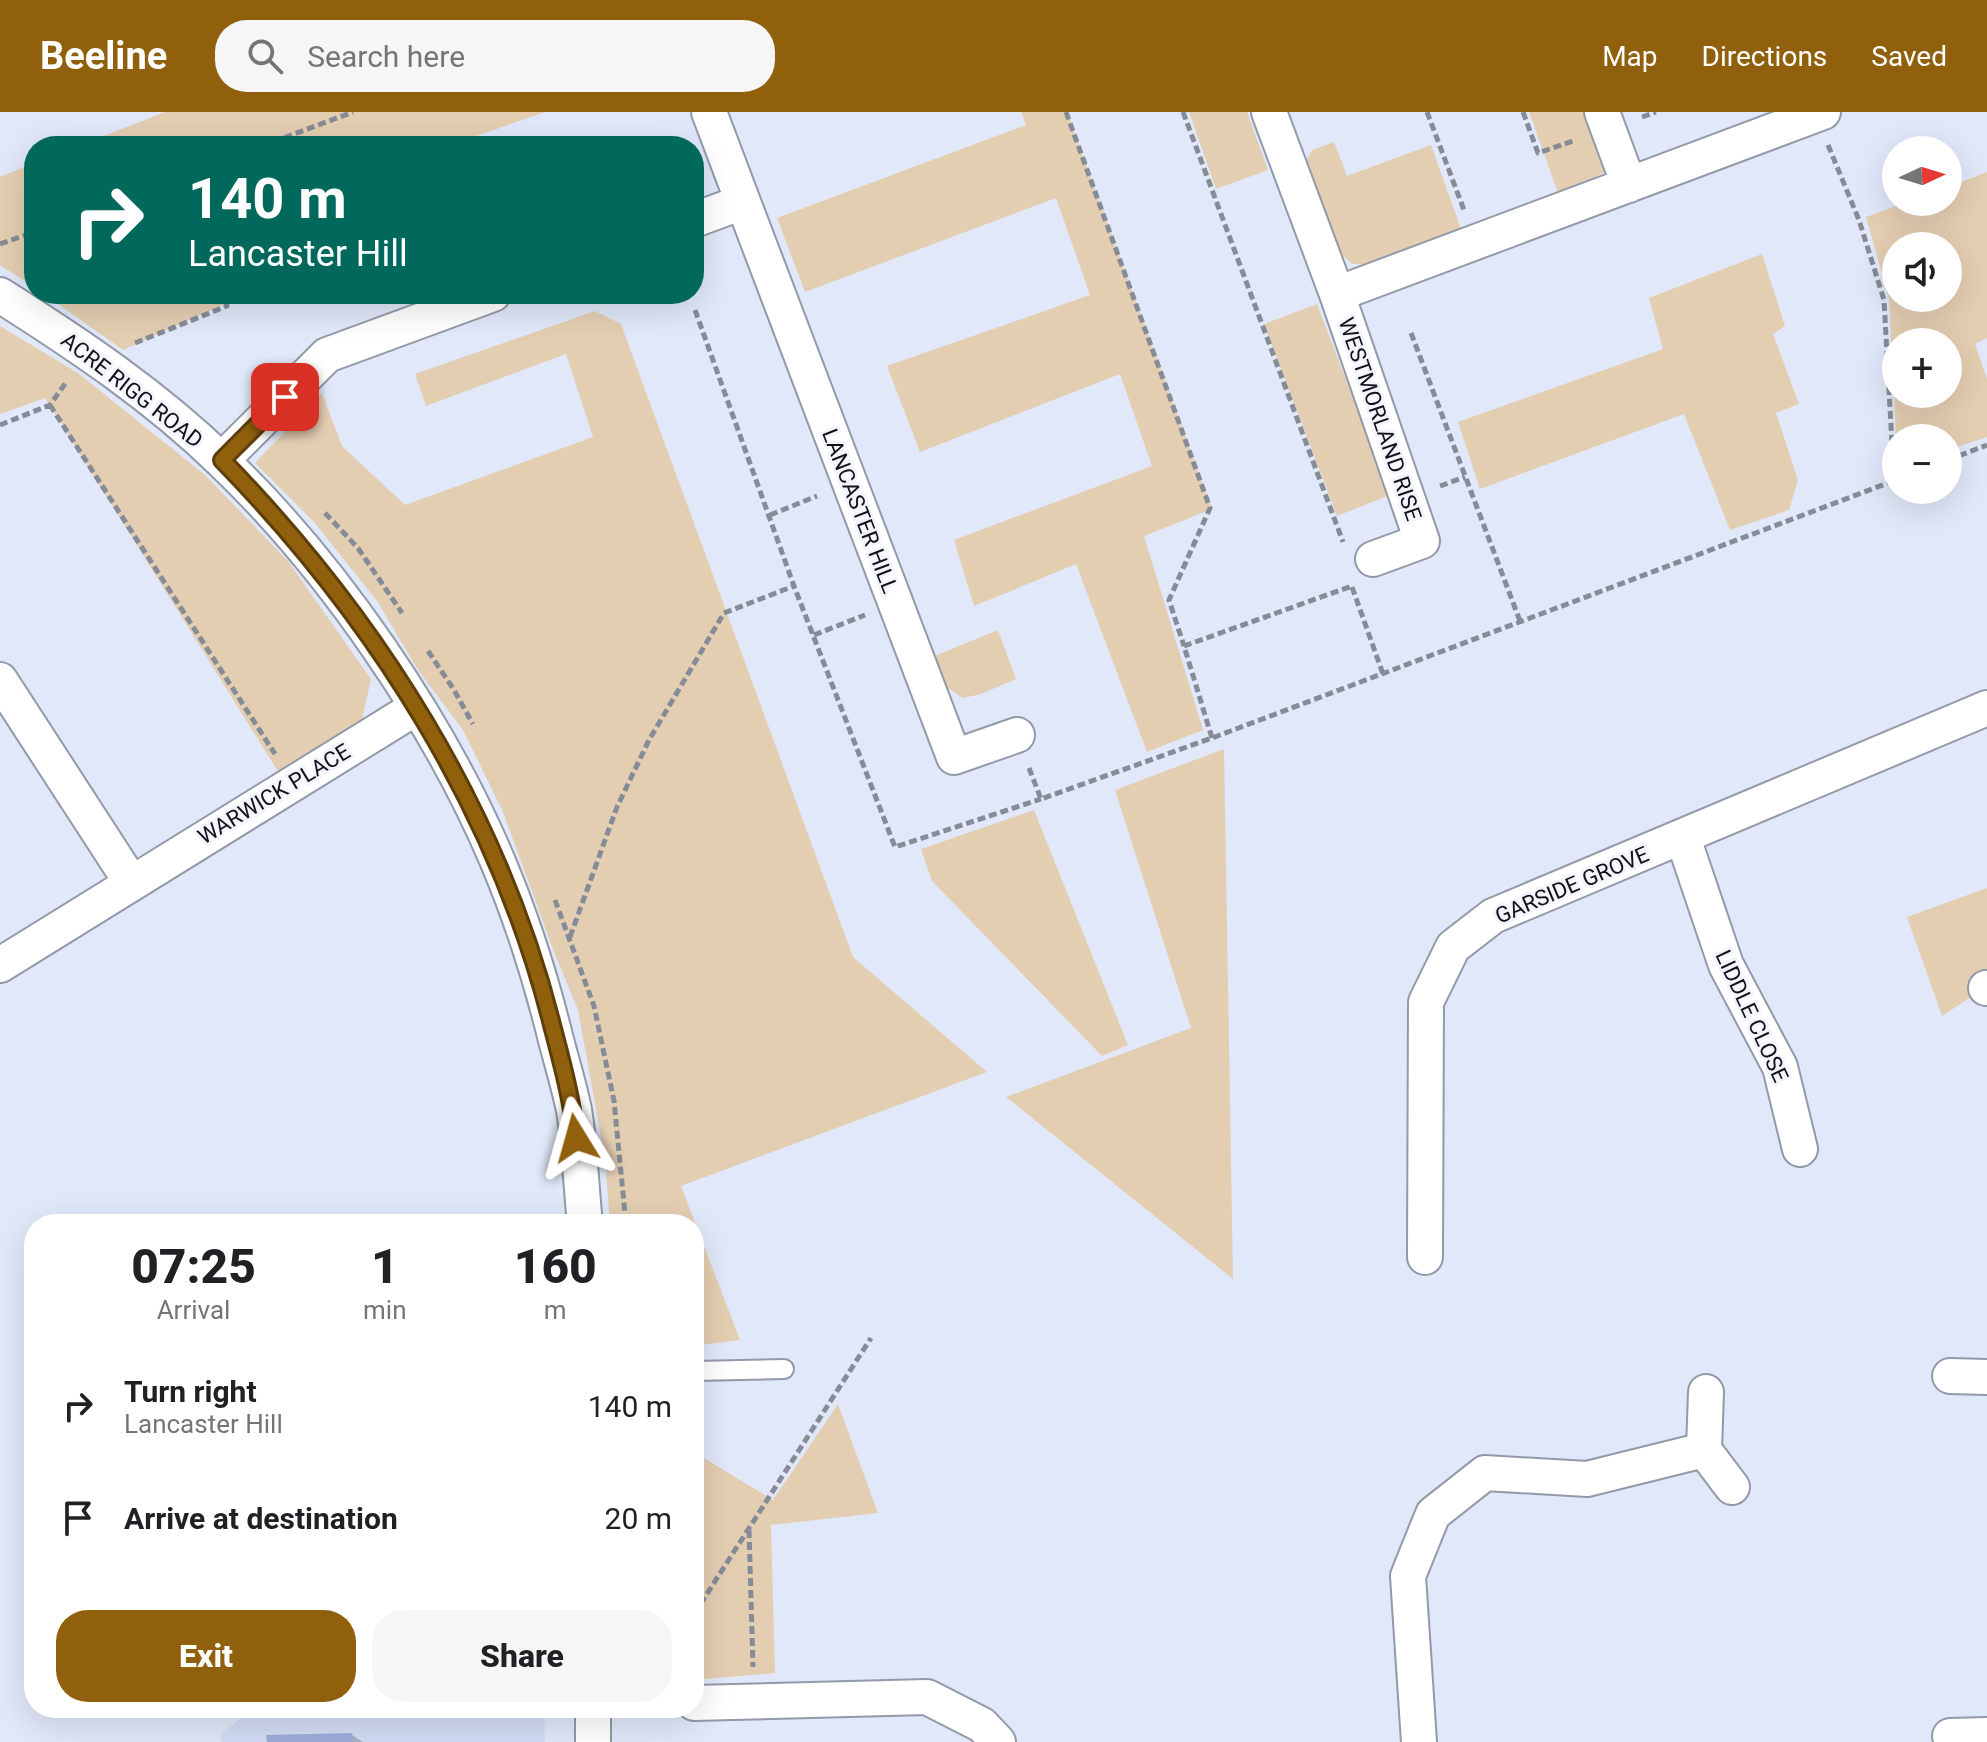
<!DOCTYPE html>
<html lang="en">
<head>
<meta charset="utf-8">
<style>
  :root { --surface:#fff; --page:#f6f6f6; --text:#202124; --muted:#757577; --accent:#90600c }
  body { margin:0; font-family:Roboto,sans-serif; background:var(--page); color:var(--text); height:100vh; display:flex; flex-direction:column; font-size:30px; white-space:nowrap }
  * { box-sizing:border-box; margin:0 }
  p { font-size:26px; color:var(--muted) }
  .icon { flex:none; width:44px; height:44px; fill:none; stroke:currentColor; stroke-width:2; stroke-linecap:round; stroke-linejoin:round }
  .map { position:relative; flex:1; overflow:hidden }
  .panel { position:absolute; left:24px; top:1102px; width:680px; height:504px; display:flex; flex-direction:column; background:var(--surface); border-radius:32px; box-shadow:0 8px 32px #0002 }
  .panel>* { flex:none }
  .banner { position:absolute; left:24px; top:24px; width:680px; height:168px; border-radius:32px; box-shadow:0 8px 32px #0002; background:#00695c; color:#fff; overflow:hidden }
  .needle { width:52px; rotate:86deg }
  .buttons { position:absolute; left:1882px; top:24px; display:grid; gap:16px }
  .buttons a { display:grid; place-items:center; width:80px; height:80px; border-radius:50%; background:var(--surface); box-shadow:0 8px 32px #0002; font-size:40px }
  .pin { position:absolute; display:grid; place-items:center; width:68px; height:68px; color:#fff; margin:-34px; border-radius:16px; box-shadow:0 4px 12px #0006 }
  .me { position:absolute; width:88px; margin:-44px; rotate:352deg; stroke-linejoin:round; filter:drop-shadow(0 0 6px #0008) }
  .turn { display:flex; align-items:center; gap:28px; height:168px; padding:0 32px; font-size:36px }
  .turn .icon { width:104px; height:104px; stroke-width:2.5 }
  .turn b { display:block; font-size:56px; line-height:68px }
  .eta { display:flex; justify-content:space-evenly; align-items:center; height:136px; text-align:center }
  .eta b { font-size:48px; font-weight:800; line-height:56px }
  .action { display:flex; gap:16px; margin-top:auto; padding:16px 32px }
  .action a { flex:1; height:92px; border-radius:32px; background:var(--accent); color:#fff; font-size:32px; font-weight:800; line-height:92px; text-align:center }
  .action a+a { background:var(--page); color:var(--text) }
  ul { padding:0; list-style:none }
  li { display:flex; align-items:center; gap:24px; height:112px; padding:0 32px }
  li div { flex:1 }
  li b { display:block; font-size:30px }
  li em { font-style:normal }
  header { display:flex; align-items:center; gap:48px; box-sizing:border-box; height:112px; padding:0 40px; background:var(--accent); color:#fff }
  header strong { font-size:38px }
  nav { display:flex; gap:44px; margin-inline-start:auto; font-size:28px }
  .search { width:560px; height:72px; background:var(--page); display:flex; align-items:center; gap:20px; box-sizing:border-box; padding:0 28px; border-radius:32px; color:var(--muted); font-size:30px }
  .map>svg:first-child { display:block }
  .built { fill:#d2dcf4 }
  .green { fill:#e4ceb2; fill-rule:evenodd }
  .shadow { fill:#0003 }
  .building { fill:#9cadd8 }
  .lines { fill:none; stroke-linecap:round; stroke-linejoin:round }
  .service-casing { stroke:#9299a8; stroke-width:22 }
  .minor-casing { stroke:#9299a8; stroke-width:38 }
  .path { stroke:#868c97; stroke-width:5; stroke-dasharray:8 4; stroke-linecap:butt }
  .service { stroke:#fff; stroke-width:18 }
  .minor { stroke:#fff; stroke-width:34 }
  .route-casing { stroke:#5e3e08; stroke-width:20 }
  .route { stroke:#90600c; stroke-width:14 }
  .labels { text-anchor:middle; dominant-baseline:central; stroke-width:6; stroke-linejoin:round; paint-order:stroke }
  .street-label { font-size:22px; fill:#101217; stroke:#f2f5fc }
</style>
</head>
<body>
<header>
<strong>Beeline</strong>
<div class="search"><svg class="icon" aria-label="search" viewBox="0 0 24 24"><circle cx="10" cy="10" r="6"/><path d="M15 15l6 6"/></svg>Search here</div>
<nav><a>Map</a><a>Directions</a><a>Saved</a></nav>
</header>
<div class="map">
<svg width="1987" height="1630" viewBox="0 0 1987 1630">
  <rect width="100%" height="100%" fill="#e0e8f9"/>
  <path class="built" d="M 544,1596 L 545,1630 L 221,1630 L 221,1622 L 244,1604 Z"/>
  <path class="green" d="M 165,0 L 545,0 L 447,34 L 78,34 Z
    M 1021,0 L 1067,0 L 1212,397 L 1144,424 L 1203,618 L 1147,640 L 1076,452 L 974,494 L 954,428 L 1152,354 L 1120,262 L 920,340 L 887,254 L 1090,183 L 1056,86 L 805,180 L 777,106 L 1026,13 Z
    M 1189,0 L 1247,0 L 1268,58 L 1216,77 Z
    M 1529,0 L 1584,0 L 1596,29 L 1604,61 L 1558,81 Z
    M 1334,30 L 1347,64 L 1431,33 L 1461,117 L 1375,152 L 1352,152 L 1338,139 L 1303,53 L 1312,38 Z
    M 34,51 L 34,175 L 0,153 L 0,65 Z
    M 1987,60 L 1987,226 L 1975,232 L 1987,267 L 1987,325 L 1948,338 L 1948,326 L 1896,326 L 1889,187 L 1866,105 L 1907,90 L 1948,90 L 1948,75 ZM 1896,134 L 1948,134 L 1948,186 L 1896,186 ZM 1896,230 L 1948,230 L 1948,282 L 1896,282 Z
    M 1762,142 L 1785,214 L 1773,222 L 1799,292 L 1776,301 L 1798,368 L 1789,398 L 1730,418 L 1684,302 L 1480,377 L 1458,310 L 1663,237 L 1649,186 Z
    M 44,182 L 223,182 L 226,191 L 123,238 Z
    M 1317,192 L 1390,383 L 1337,404 L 1264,212 Z
    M 595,199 L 621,212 L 853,845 L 987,960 L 681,1074 L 740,1228 L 694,1234 L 694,1112 L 610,1112 L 605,1047 L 578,898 L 554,840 L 503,700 L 463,618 L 418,558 L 377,489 L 314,410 L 255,351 L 322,281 L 342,334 L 405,393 L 593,325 L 566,242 L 426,294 L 415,262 Z
    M 0,214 L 78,261 L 205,363 L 288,449 L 371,567 L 361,612 L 279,661 L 45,286 L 0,302 Z
    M 998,518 L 1016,567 L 981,582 L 963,586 L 946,575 L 932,545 Z
    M 1224,637 L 1233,1167 L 1006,985 L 1191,916 L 1115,678 Z
    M 1034,698 L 1128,933 L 1102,944 L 932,769 L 921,737 Z
    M 1987,776 L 1987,868 L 1974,883 L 1942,904 L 1907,805 Z
    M 838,1292 L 878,1401 L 771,1413 L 775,1561 L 694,1568 L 694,1340 L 773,1388 Z"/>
  <path class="shadow" d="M 352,1623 L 363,1630 L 269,1630 Z"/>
  <path class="building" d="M 352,1621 L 353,1630 L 267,1630 L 266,1623 Z"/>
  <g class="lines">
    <g class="service-casing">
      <path id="service" d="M 694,1259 L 784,1257"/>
    </g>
    <g class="minor-casing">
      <path id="minor" d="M 709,0 L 743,90
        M 1269,0 L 1337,182
        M 1602,0 L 1629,73
        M 694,108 L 743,90 L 954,645 L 1017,623
        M 0,183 C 79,233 155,284 222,349 C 332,454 439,610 498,750 C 522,807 541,867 556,928 C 562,951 569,974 574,998 C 580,1035 581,1074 585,1112
        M 222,348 L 327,243 L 493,182
        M 1373,447 L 1422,429 L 1337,182 L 1823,0
        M 0,568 L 131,770
        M 1683,726 L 1726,853 L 1780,955 L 1800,1037
        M 0,853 L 417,595
        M 1986,876 L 1987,876
        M 1425,1145 L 1426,890 L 1453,835 L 1493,804 L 1987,596
        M 1950,1264 L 1987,1265
        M 1704,1338 L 1706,1280
        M 694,1591 L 927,1585 L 982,1613 L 998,1630
        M 593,1596 L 593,1630
        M 1950,1624 L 1987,1623
        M 1419,1630 L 1408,1464 L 1433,1402 L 1485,1361 L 1587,1367 L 1704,1338 L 1732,1375"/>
    </g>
    <path class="path" d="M 1066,0 L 1210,396 L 1169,488 L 1184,534
      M 1183,0 L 1343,430
      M 1427,0 L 1464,98
      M 1523,0 L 1538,41 L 1576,28
      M 1642,5 L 1656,0
      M 1828,33 L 1859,108 L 1884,188 L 1894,368
      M 262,34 L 353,0
      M 0,132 L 34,120
      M 695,198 L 794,474 L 895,735 L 1041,687
      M 1411,221 L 1520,509
      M 135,231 L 227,194 L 223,182
      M 50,293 L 275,642
      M 0,313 L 50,293 L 67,269
      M 1948,348 L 1987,333
      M 1440,374 L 1465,365
      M 325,401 L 358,436 L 402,501
      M 770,403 L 817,384
      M 1352,475 L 1383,562
      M 814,523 L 865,503
      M 428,539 L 454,578 L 473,612
      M 1212,626 L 1184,534 L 1352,474
      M 1029,656 L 1041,687 L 1212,626 L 1896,368
      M 555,788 L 594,894 L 614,989 L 626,1112
      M 570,825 L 617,695 L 649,628 L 724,501 L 794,474
      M 749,1418 L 753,1555
      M 694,1502 L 871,1226"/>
    <use href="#service" class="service"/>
    <use href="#minor" class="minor"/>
  </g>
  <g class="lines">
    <g class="route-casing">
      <path id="route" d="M 285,285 L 222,348 C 376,506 498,698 552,913 C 562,951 572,988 576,1026"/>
    </g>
    <use href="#route" class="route"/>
  </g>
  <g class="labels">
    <g class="street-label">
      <text transform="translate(132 278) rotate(38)">ACRE RIGG ROAD</text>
      <text transform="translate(1380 307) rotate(71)">WESTMORLAND RISE</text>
      <text transform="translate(860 399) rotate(69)">LANCASTER HILL</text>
      <text transform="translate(274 682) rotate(-31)">WARWICK PLACE</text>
      <text transform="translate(1572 773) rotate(-23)">GARSIDE GROVE</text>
      <text transform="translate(1752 904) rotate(65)">LIDDLE CLOSE</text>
    </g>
  </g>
</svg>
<div class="buttons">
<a><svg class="needle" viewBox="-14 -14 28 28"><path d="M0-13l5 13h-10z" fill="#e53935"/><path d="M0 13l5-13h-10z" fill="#757577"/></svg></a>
<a><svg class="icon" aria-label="sound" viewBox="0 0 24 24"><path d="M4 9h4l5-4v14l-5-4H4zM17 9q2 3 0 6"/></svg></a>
<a>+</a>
<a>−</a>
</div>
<div class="pin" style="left:285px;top:285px;background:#d93025"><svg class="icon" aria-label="arrive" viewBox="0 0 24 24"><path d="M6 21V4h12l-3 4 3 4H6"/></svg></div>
<svg class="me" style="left:576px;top:1026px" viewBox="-20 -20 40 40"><path d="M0-17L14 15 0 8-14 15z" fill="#90600c" stroke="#fff" stroke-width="4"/></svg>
<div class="banner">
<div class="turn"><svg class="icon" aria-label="right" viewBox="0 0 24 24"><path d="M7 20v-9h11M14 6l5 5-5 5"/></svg><div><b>140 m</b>Lancaster Hill</div></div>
</div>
<section class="panel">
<div class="eta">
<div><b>07:25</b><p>Arrival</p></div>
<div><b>1</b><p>min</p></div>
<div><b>160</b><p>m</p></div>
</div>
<ul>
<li><svg class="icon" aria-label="right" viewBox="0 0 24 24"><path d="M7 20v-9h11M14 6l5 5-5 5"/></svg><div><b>Turn right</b><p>Lancaster Hill</p></div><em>140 m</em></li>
<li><svg class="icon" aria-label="arrive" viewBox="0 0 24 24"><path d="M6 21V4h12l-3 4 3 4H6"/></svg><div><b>Arrive at destination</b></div><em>20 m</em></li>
</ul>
<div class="action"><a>Exit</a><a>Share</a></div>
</section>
</div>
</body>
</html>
